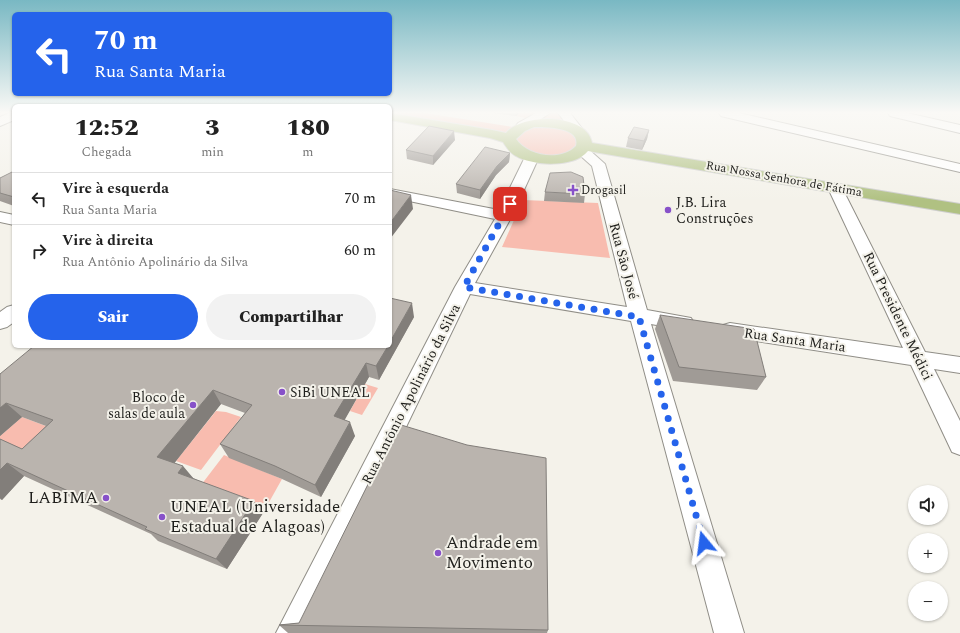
<!DOCTYPE html>
<html lang="pt">
<head>
<meta charset="utf-8">
<style>
  :root { --surface:#fff; --page:#f2f2f2; --text:#222; --muted:#767676; --line:#e0e0e0; --accent:#2563eb }
  body { margin:0; font-family:Spectral,serif; background:var(--page); color:var(--text); height:100vh; display:flex; flex-direction:column; font-size:15px; white-space:nowrap }
  * { box-sizing:border-box; margin:0 }
  p { font-size:13px; color:var(--muted) }
  .icon { flex:none; width:22px; height:22px; fill:none; stroke:currentColor; stroke-width:2; stroke-linecap:round; stroke-linejoin:round }
  .map { position:relative; flex:1; overflow:hidden }
  .sheet { position:absolute; left:12px; top:104px; width:380px; height:244px; display:flex; flex-direction:column; background:var(--surface); border-radius:6px; box-shadow:0 1px 3px #0004 }
  .sheet>* { flex:none }
  .banner { position:absolute; left:12px; top:12px; width:380px; height:84px; border-radius:6px; box-shadow:0 1px 3px #0004; background:#2563eb; color:#fff; overflow:hidden }
  .controls { position:absolute; left:908px; top:485px; display:grid; gap:8px }
  .controls a { display:grid; place-items:center; width:40px; height:40px; border-radius:50%; background:var(--surface); box-shadow:0 1px 3px #0004; font-size:20px }
  .pin { position:absolute; display:grid; place-items:center; width:34px; height:34px; color:#fff; margin:-17px; border-radius:8px; box-shadow:0 2px 6px #0006 }
  .me { position:absolute; width:44px; margin:-22px; rotate:344deg; stroke-linejoin:round; filter:drop-shadow(0 0 3px #0008) }
  .turn { display:flex; align-items:center; gap:14px; height:84px; padding:0 16px; font-size:18px }
  .turn .icon { width:52px; height:52px; stroke-width:2.5 }
  .turn b { display:block; font-size:28px; line-height:34px }
  .eta { display:flex; justify-content:space-evenly; align-items:center; height:68px; text-align:center }
  .eta b { font-size:24px; font-weight:800; line-height:28px }
  .cta { display:flex; gap:8px; margin-top:auto; padding:8px 16px }
  .cta a { flex:1; height:46px; border-radius:24px; background:var(--accent); color:#fff; font-size:16px; font-weight:800; line-height:46px; text-align:center }
  .cta a+a { background:var(--page); color:var(--text) }
  ul { padding:0; list-style:none }
  li { display:flex; align-items:center; gap:12px; height:52px; padding:0 16px; border-top:1px solid var(--line) }
  li div { flex:1 }
  li b { display:block; font-size:15px }
  li em { font-style:normal }
  .map>svg:first-child { display:block }
  .green { fill:#f8bcaf }
  .lines { fill:none; stroke-linecap:round; stroke-linejoin:round }
  .street-casing { stroke:#908e87; stroke-width:2 }
  .primary-casing { stroke:#cececd; stroke-width:2 }
  .street { fill:#fff; fill-rule:evenodd }
  .primary { fill:#b0c182; fill-rule:evenodd }
  .wall { fill:#a09b96 }
  .shaded-wall { fill:#827e7a }
  .building { fill:#bab4ae; stroke:#827e7a }
  .route { stroke:#2563eb; stroke-width:7; stroke-dasharray:0 12.6 }
  .poi-dot { fill:#8751c9; stroke:#f4f2ea; stroke-width:1.5 }
  .labels { text-anchor:middle; dominant-baseline:central; stroke-width:4; stroke-linejoin:round; paint-order:stroke }
  .far-street-label { font-size:12px; fill:#1e1e1b; stroke:#f4f2ea }
  .far-poi-label { font-size:12px; fill:#1e1e1b; stroke:#f4f2ea; text-anchor:start }
  .poi-label { font-size:14px; fill:#1e1e1b; stroke:#f4f2ea; text-anchor:start }
  .street-label { font-size:14px; fill:#1e1e1b; stroke:#f4f2ea }
  .near-poi-label { font-size:17px; fill:#1e1e1b; stroke:#f4f2ea; text-anchor:start }
</style>
</head>
<body>
<div class="map">
<svg width="960" height="633" viewBox="0 0 960 633">
  <rect width="100%" height="100%" fill="#f4f2ea"/>
  <path class="green" d="M 390,113 L 425,113 L 519,128 L 532,119 L 516,116 L 519,113 L 564,113 L 576,127 L 584,141 L 566,157 L 532,157 L 509,138 L 390,116 Z
    M 523,200 L 598,203 L 610,258 L 502,247 Z
    M 365,384 L 378,388 L 362,415 L 350,411 Z
    M 216,411 L 226,412 L 241,417 L 201,470 L 176,461 Z
    M 22,417 L 67,434 L 38,462 L 0,445 L 0,436 Z
    M 224,455 L 282,479 L 263,513 L 198,489 Z"/>
  <g class="lines">
    <g class="street-casing">
      <path id="street" d="M 9,113 L 14,113 L 14,120 L 0,126 L 0,117 Z
        M 536,113 L 550,113 L 526,129 L 518,129 L 516,126 L 518,123 Z
        M 558,113 L 570,113 L 588,136 L 586,139 L 578,139 Z
        M 719,113 L 739,113 L 960,164 L 960,172 L 725,117 L 721,116 Z
        M 888,113 L 907,113 L 960,125 L 960,133 L 890,116 Z
        M 581,146 L 586,147 L 605,164 L 647,310 L 691,318 L 694,323 L 691,328 L 684,330 L 651,324 L 744,633 L 714,633 L 631,321 L 470,294 L 307,633 L 276,633 L 455,287 L 495,219 L 390,197 L 390,189 L 499,210 L 525,157 L 527,154 L 537,154 L 539,157 L 512,216 L 475,283 L 627,307 L 592,166 L 574,150 L 576,147 Z
        M 835,184 L 840,185 L 842,188 L 925,352 L 960,357 L 960,373 L 934,369 L 960,421 L 960,455 L 952,452 L 911,365 L 730,337 L 723,335 L 720,330 L 723,325 L 730,323 L 903,348 L 828,188 L 830,185 Z
        M 0,212 L 14,215 L 14,225 L 0,222 Z
        M 14,305 L 14,322 L 7,327 L 0,329 L 0,312 L 7,307 Z"/>
    </g>
    <g class="primary-casing">
      <path id="primary" d="M 390,113 L 492,130 L 506,133 C 522,113 587,113 592,143 L 960,204 L 960,214 L 588,151 C 575,168 532,166 516,156 C 510,153 507,148 503,142 L 490,138 L 390,120 ZM 534,127 C 546,127 581,127 576,146 C 561,162 527,156 516,139 L 525,131 Z"/>
    </g>
    <use href="#street" class="street"/>
    <use href="#primary" class="primary"/>
  </g>
  <path class="wall" d="M 492,113 L 519,113 L 516,116 Z
    M 649,130 L 647,139 L 642,150 L 626,147 L 628,138 Z
    M 455,140 L 433,165 L 407,159 L 406,150 Z
    M 510,153 L 509,162 L 496,175 L 480,199 L 457,193 L 456,184 Z
    M 14,171 L 14,206 L 0,201 L 0,178 Z
    M 545,192 L 585,194 L 584,203 L 544,201 Z
    M 660,315 L 766,377 L 757,390 L 673,381 L 655,329 Z
    M 414,317 L 379,380 L 369,377 L 344,420 L 355,436 L 321,497 L 282,479 L 229,458 L 220,444 L 245,413 L 221,404 L 174,463 L 193,478 L 263,513 L 227,569 L 158,541 L 151,534 L 24,476 L 2,500 L 0,499 L 0,439 L 22,449 L 46,426 L 22,417 L 0,436 L 0,374 Z
    M 467,445 L 548,630 L 547,633 L 288,633 L 279,625 L 299,623 Z"/>
  <path class="shaded-wall" d="M 516,113 L 519,113 L 516,116 Z
    M 649,130 L 647,139 L 642,150 L 644,141 Z
    M 454,131 L 455,140 L 433,165 L 433,156 Z
    M 510,153 L 509,162 L 496,175 L 480,199 L 480,190 L 497,166 Z
    M 411,195 L 413,209 L 390,239 L 390,223 Z
    M 412,303 L 414,317 L 379,380 L 376,366 L 388,346 L 390,346 L 390,342 Z
    M 366,363 L 369,377 L 339,430 L 334,416 Z
    M 213,390 L 221,404 L 169,470 L 157,457 Z
    M 6,403 L 22,417 L 0,436 L 0,408 Z
    M 350,422 L 355,436 L 321,497 L 315,485 Z
    M 7,463 L 24,476 L 2,500 L 0,498 L 0,470 Z
    M 183,466 L 194,479 L 178,473 Z
    M 254,501 L 263,513 L 227,569 L 216,559 Z"/>
  <path class="building" d="M 429,126 L 454,131 L 433,156 L 406,150 Z
    M 634,127 L 649,130 L 644,141 L 628,138 Z
    M 485,147 L 510,153 L 497,166 L 480,190 L 456,184 Z
    M 14,171 L 14,197 L 0,193 L 0,178 Z
    M 571,172 L 583,177 L 585,194 L 545,192 L 550,173 Z
    M 390,190 L 411,195 L 390,223 Z
    M 390,298 L 412,303 L 390,342 Z
    M 660,315 L 754,329 L 766,377 L 679,367 Z
    M 34,346 L 388,346 L 376,366 L 366,363 L 334,416 L 350,422 L 315,485 L 275,466 L 220,444 L 252,405 L 213,390 L 157,457 L 183,466 L 178,473 L 254,501 L 216,559 L 145,529 L 147,527 L 7,463 L 0,470 L 0,439 L 22,449 L 53,420 L 6,403 L 0,408 L 0,374 Z
    M 398,424 L 467,445 L 546,458 L 548,630 L 279,625 L 299,623 Z"/>
  <linearGradient id="sky" x2="0" y2="1"><stop stop-color="#79b8c3"/><stop offset="0.56" stop-color="#faf9f6"/><stop offset="1" stop-color="#faf9f6" stop-opacity="0"/></linearGradient>
  <rect width="960" height="201" fill="url(#sky)"/>
  <g class="lines">
    <path class="route" d="M 510,204 L 464,287 L 639,317 L 704,543"/>
  </g>
  <g class="poi-dot">
    <path d="M571 184h4v4h4v4h-4v4h-4v-4h-4v-4h4z"/>
    <circle cx="668" cy="210" r="4"/>
    <circle cx="282" cy="392" r="4"/>
    <circle cx="193" cy="405" r="4"/>
    <circle cx="106" cy="498" r="4"/>
    <circle cx="162" cy="517" r="4"/>
    <circle cx="438" cy="553" r="4"/>
  </g>
  <g class="labels">
    <g class="far-street-label">
      <text transform="translate(784 179) rotate(10)">Rua Nossa Senhora de Fátima</text>
    </g>
    <g class="far-poi-label">
      <text x="581" y="190">Drogasil</text>
    </g>
    <g class="poi-label">
      <text x="676" y="202">J.B. Lira<tspan x="676" dy="16">Construções</tspan></text>
      <text x="290" y="392">SiBi UNEAL</text>
      <text x="185" y="397" text-anchor="end">Bloco de<tspan x="185" dy="16">salas de aula</tspan></text>
    </g>
    <g class="street-label">
      <text transform="translate(624 261) rotate(75)">Rua São José</text>
      <text transform="translate(898 316) rotate(64)">Rua Presidente Médici</text>
      <text transform="translate(795 340) rotate(8)">Rua Santa Maria</text>
      <text transform="translate(411 394) rotate(-63)">Rua Antônio Apolinário da Silva</text>
    </g>
    <g class="near-poi-label">
      <text x="98" y="498" text-anchor="end">LABIMA</text>
      <text x="170" y="507">UNEAL (Universidade<tspan x="170" dy="20">Estadual de Alagoas)</tspan></text>
      <text x="446" y="543">Andrade em<tspan x="446" dy="20">Movimento</tspan></text>
    </g>
  </g>
</svg>
<div class="controls">
<a><svg class="icon" aria-label="sound" viewBox="0 0 24 24"><path d="M4 9h4l5-4v14l-5-4H4zM17 9q2 3 0 6"/></svg></a>
<a>+</a>
<a>−</a>
</div>
<div class="pin" style="left:510px;top:204px;background:#d93025"><svg class="icon" aria-label="arrive" viewBox="0 0 24 24"><path d="M6 21V4h12l-3 4 3 4H6"/></svg></div>
<svg class="me" style="left:704px;top:543px" viewBox="-20 -20 40 40"><path d="M0-17L14 15 0 8-14 15z" fill="#2563eb" stroke="#fff" stroke-width="4"/></svg>
<div class="banner">
<div class="turn"><svg class="icon" aria-label="left" viewBox="0 0 24 24"><path d="M17 20v-9H6M10 6l-5 5 5 5"/></svg><div><b>70 m</b>Rua Santa Maria</div></div>
</div>
<section class="sheet">
<div class="eta">
<div><b>12:52</b><p>Chegada</p></div>
<div><b>3</b><p>min</p></div>
<div><b>180</b><p>m</p></div>
</div>
<ul>
<li><svg class="icon" aria-label="left" viewBox="0 0 24 24"><path d="M17 20v-9H6M10 6l-5 5 5 5"/></svg><div><b>Vire à esquerda</b><p>Rua Santa Maria</p></div><em>70 m</em></li>
<li><svg class="icon" aria-label="right" viewBox="0 0 24 24"><path d="M7 20v-9h11M14 6l5 5-5 5"/></svg><div><b>Vire à direita</b><p>Rua Antônio Apolinário da Silva</p></div><em>60 m</em></li>
</ul>
<div class="cta"><a>Sair</a><a>Compartilhar</a></div>
</section>
</div>
</body>
</html>
